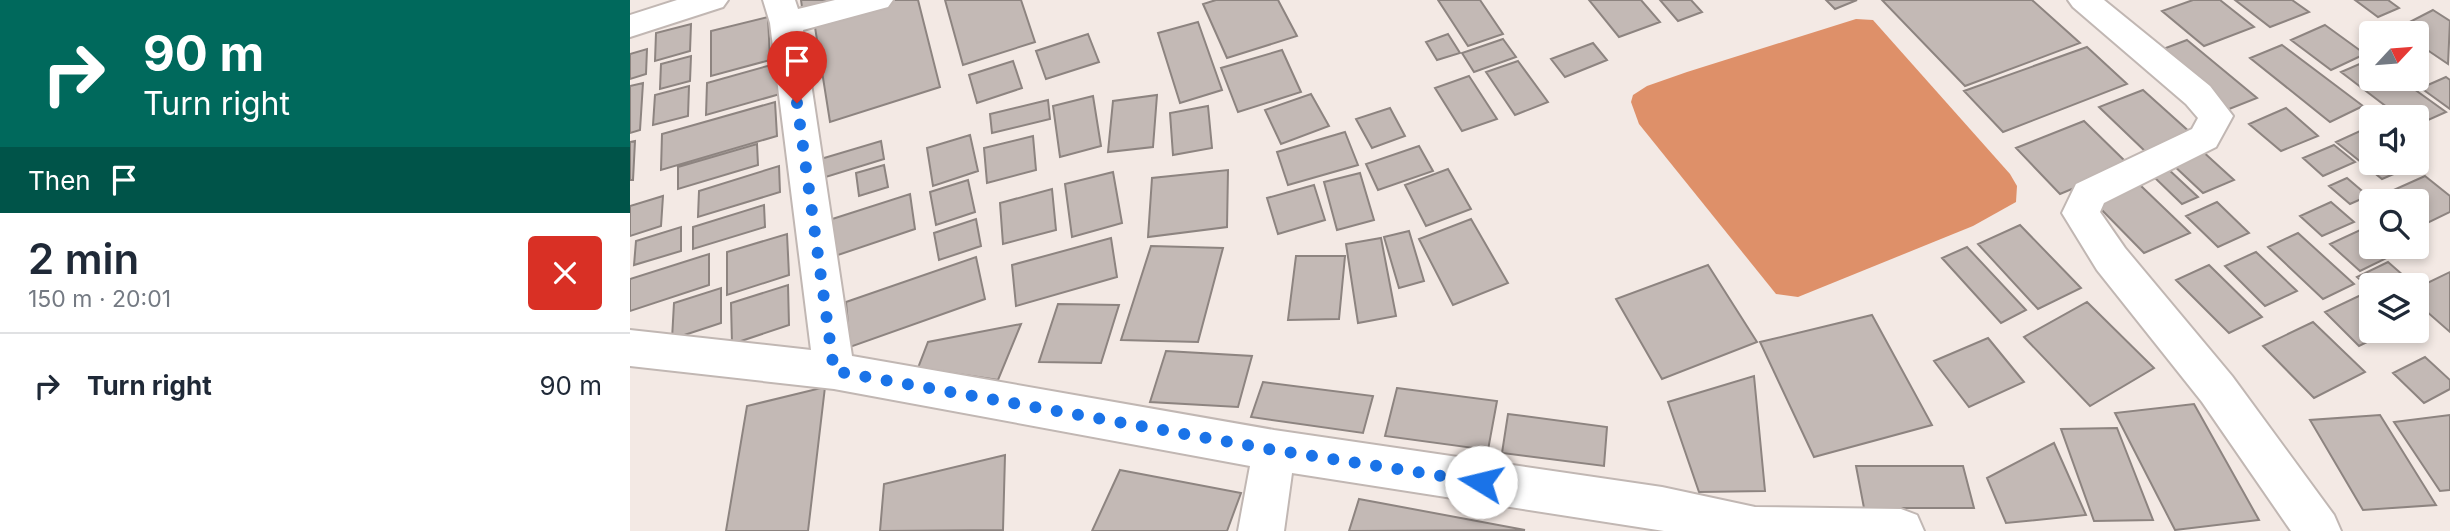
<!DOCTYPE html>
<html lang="en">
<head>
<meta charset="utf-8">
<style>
  :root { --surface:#fff; --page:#f2f2f3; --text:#1f2937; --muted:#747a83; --line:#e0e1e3 }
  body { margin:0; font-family:Inter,sans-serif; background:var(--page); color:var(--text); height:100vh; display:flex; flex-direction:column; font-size:26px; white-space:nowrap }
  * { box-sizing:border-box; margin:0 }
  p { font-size:23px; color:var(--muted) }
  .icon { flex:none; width:38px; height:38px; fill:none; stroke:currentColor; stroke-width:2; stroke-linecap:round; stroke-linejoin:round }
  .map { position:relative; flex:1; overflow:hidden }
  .side { display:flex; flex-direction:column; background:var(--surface); width:630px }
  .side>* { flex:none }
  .banner { background:#00695c; color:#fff; overflow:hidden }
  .needle { width:46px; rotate:64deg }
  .controls { position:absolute; left:1729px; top:21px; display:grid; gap:14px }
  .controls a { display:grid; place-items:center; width:70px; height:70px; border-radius:7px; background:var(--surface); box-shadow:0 4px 10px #0003; font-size:35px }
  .pin { position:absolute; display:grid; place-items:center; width:60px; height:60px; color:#fff; margin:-72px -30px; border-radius:50% 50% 50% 0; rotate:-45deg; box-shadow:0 0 7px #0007 }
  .pin .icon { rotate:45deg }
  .me { position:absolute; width:77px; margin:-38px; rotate:279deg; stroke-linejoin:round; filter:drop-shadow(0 0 5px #0008) }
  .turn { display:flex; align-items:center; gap:24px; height:147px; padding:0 28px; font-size:32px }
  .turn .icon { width:91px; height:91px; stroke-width:2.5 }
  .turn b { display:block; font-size:49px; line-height:60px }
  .then { display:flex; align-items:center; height:66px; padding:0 28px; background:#0003; gap:14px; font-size:26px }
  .round { display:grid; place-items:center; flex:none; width:74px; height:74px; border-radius:7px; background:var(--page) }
  .headline { display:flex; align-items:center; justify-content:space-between; height:119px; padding:0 28px }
  h1 { font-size:42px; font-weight:600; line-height:52px }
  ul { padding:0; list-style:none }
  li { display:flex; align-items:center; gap:21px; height:105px; padding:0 28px; border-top:2px solid var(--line) }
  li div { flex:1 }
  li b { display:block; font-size:26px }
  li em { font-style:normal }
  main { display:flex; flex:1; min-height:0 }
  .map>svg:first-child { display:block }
  .water { fill:#de9069 }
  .building { fill:#c3b9b5; stroke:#8d8480; stroke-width:2 }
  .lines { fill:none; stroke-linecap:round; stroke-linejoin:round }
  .minor-casing { stroke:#c1b7b3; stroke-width:4 }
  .minor { fill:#fff; fill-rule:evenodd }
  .route { stroke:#1a73e8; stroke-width:12; stroke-dasharray:0 21.6 }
</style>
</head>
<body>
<main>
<section class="side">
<div class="banner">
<div class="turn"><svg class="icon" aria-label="right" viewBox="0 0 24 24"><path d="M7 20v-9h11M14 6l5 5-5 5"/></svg><div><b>90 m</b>Turn right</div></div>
<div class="then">Then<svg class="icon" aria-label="arrive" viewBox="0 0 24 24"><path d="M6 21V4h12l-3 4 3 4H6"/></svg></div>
</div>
<div class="headline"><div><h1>2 min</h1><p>150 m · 20:01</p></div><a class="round" style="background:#d93025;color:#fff"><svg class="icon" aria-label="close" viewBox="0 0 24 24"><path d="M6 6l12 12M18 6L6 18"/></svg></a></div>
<ul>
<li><svg class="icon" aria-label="right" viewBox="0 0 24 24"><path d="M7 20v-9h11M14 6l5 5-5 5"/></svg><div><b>Turn right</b></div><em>90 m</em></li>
</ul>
</section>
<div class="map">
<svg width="1820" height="531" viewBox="0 0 1820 531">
  <rect width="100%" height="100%" fill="#f3e9e4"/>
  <path class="water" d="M 1226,19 L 1243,20 L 1380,174 L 1387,186 L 1386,202 L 1343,226 L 1168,297 L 1146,294 L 1009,124 L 1001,102 L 1003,95 L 1017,86 L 1057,72 Z"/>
  <path class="building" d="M 171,0 L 220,0 L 173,14 Z
    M 255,0 L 288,0 L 310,87 L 200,122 L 184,21 Z
    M 315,0 L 391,0 L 405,42 L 333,65 Z
    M 586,0 L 648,0 L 667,36 L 597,58 L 573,4 Z
    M 808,0 L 850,0 L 873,34 L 838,46 Z
    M 959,0 L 1011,0 L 1030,22 L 989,37 Z
    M 1030,0 L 1061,0 L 1072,12 L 1048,21 Z
    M 1196,0 L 1227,0 L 1205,9 Z
    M 1252,0 L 1402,0 L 1450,43 L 1335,86 Z
    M 1563,0 L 1590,0 L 1624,27 L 1574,46 L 1532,11 Z
    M 1605,0 L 1662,0 L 1679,12 L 1640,27 Z
    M 1725,0 L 1758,0 L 1769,8 L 1748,17 Z
    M 1803,10 L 1820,21 L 1818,64 L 1787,43 L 1787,33 L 1773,33 L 1766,29 Z
    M 138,17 L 140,60 L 81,76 L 81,31 Z
    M 568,22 L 592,90 L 550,103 L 528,33 Z
    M 61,24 L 60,51 L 25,61 L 26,33 Z
    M 1695,25 L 1735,54 L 1701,70 L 1661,40 Z
    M 458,34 L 469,62 L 416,79 L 406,51 Z
    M 818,34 L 830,53 L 807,60 L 796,42 Z
    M 873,39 L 886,57 L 844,72 L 832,53 Z
    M 1557,40 L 1627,98 L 1594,111 L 1525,52 Z
    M 963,43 L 977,60 L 935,77 L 921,59 Z
    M 1652,45 L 1733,106 L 1700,122 L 1620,58 Z
    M 1457,47 L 1497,84 L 1373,132 L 1334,91 Z
    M 17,49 L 16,74 L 0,79 L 0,54 Z
    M 652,50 L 671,92 L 608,112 L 591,68 Z
    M 61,56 L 60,81 L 30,89 L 31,64 Z
    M 1741,59 L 1741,79 L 1770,79 L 1816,112 L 1787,125 L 1787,117 L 1770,117 L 1711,72 Z
    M 383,61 L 392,88 L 347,103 L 339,75 Z
    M 888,61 L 918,102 L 885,115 L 856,72 Z
    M 148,63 L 150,94 L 76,115 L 77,83 Z
    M 839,76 L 867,119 L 832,131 L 805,88 Z
    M 1816,77 L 1820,80 L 1820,109 L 1791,88 Z
    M 13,83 L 10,130 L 0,133 L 0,86 Z
    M 59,86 L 58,116 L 23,125 L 25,95 Z
    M 1513,90 L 1563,135 L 1517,153 L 1469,107 Z
    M 681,94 L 699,126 L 651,144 L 635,110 Z
    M 527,95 L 523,147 L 478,152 L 483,101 Z
    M 463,96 L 471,146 L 430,157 L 423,106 Z
    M 418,100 L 420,119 L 362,133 L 360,114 Z
    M 145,102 L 147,136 L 31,170 L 32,134 Z
    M 578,106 L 582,148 L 543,155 L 540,113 Z
    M 760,108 L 775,136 L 742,148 L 726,119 Z
    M 1656,108 L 1688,136 L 1651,151 L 1619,124 Z
    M 1454,121 L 1499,165 L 1430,194 L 1386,148 Z
    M 1741,126 L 1741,163 L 1787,163 L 1787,157 L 1792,162 L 1752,179 L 1706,142 Z
    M 715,132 L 728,165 L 658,185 L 647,152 Z
    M 340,135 L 348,171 L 303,186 L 297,148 Z
    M 403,136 L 406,170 L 357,183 L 354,148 Z
    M 5,141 L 3,180 L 0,180 L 0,142 Z
    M 251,141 L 254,159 L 186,180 L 184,161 Z
    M 127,144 L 128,165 L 48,189 L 48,167 Z
    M 1704,145 L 1725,162 L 1693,176 L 1673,158 Z
    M 789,146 L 803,171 L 748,190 L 736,164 Z
    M 1570,149 L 1604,180 L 1573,193 L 1540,162 Z
    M 254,165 L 258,187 L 229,196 L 226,173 Z
    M 149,166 L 150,192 L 68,217 L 69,191 Z
    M 1537,168 L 1568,197 L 1552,204 L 1522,175 Z
    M 818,169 L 841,209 L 796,226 L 775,185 Z
    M 598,170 L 597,227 L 518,237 L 522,178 Z
    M 483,172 L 492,223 L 442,237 L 435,184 Z
    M 730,173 L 744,220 L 707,230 L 694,182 Z
    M 1795,176 L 1820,196 L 1820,212 L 1787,228 L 1787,201 L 1753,201 L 1748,197 Z
    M 1717,178 L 1738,196 L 1720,204 L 1699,186 Z
    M 338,180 L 345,212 L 306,225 L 300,192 Z
    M 684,185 L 695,220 L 648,234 L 637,198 Z
    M 1510,185 L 1560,233 L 1514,253 L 1466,204 Z
    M 422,189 L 426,230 L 373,244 L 370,203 Z
    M 280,194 L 285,229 L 199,258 L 196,221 Z
    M 33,196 L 31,226 L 0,236 L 0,206 Z
    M 1587,202 L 1619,233 L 1588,247 L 1556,216 Z
    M 1701,202 L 1724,222 L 1692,236 L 1670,216 Z
    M 134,205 L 135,227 L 63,249 L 63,227 Z
    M 346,219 L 351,246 L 309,260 L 304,233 Z
    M 841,219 L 878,283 L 823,305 L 789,239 Z
    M 1390,225 L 1451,288 L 1408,309 L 1348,244 Z
    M 1741,225 L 1741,247 L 1779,247 L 1730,271 L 1700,244 Z
    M 51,227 L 51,251 L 4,265 L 6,241 Z
    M 779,231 L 794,281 L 769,288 L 754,237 Z
    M 1668,233 L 1724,284 L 1693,299 L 1638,247 Z
    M 157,234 L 159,275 L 97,295 L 97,252 Z
    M 481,238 L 487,277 L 386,306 L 382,265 Z
    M 751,238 L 766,316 L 728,323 L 716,244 Z
    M 521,246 L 593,248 L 568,342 L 491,340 Z
    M 1337,247 L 1396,310 L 1371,323 L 1312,258 Z
    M 1626,252 L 1667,291 L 1635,306 L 1595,266 Z
    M 79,254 L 79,285 L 0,311 L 0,279 Z
    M 666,256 L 715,256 L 709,319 L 658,320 Z
    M 346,257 L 355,299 L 220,347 L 216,302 Z
    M 1758,262 L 1782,283 L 1741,285 L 1741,289 L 1727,277 Z
    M 1078,265 L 1127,342 L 1032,379 L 986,299 Z
    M 1579,265 L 1632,317 L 1599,333 L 1546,280 Z
    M 1820,272 L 1820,332 L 1787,303 L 1787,288 Z
    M 158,285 L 159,325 L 102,344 L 101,303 Z
    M 91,288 L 91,323 L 42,339 L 44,303 Z
    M 1731,295 L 1741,305 L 1741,331 L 1759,331 L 1729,346 L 1695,312 Z
    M 1457,302 L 1524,368 L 1460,406 L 1394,337 Z
    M 428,304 L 489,305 L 471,363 L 409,362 Z
    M 1242,315 L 1302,425 L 1184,457 L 1130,342 Z
    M 1683,322 L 1735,372 L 1684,398 L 1633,346 Z
    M 391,324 L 368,380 L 288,368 L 298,342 Z
    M 1358,338 L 1394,382 L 1339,407 L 1304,361 Z
    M 536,351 L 622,356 L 608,407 L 520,402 Z
    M 1795,357 L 1820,380 L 1820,389 L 1794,403 L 1763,373 Z
    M 1124,376 L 1135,491 L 1069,492 L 1038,402 Z
    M 633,382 L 743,396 L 733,433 L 621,417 Z
    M 195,387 L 178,531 L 96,531 L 117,406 Z
    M 767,388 L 867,401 L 858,450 L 755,436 Z
    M 1564,404 L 1629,520 L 1545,530 L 1485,413 Z
    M 878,414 L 977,427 L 974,466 L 872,453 Z
    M 1750,415 L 1806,505 L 1733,510 L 1680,420 Z
    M 1820,415 L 1820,490 L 1810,491 L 1764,422 Z
    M 1487,428 L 1523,520 L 1464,521 L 1431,429 Z
    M 1424,443 L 1456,515 L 1376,523 L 1357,478 Z
    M 375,455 L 373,530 L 250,531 L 254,484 Z
    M 1226,466 L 1333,466 L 1344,508 L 1234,508 Z
    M 490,470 L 611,493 L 597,531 L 462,531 Z
    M 729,499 L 895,530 L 719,531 Z"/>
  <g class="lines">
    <g class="minor-casing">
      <path id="minor" d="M 47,0 L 98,0 L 93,7 L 0,37 L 0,15 Z
        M 133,0 L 165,0 L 168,9 L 205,0 L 263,0 L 258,7 L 173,30 L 222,356 L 644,430 L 1032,487 L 1125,507 L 1271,509 L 1287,515 L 1294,531 L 1034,531 L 662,473 L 654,531 L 608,531 L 620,466 L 204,389 L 0,366 L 0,330 L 181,350 L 140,23 Z
        M 1438,0 L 1474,0 L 1580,86 L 1603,116 L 1586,147 L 1474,203 L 1470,212 L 1495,248 L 1602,376 L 1704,515 L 1711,531 L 1661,531 L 1572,402 L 1467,270 L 1432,213 L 1446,184 L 1562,129 L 1568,118 L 1556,104 L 1443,7 Z"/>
    </g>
    <use href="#minor" class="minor"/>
  </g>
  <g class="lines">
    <path class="route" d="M 167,103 L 204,371 L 644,450 L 851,482"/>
  </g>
</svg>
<div class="controls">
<a><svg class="needle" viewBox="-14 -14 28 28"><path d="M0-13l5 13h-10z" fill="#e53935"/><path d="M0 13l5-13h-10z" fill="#747a83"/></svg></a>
<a><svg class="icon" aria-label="sound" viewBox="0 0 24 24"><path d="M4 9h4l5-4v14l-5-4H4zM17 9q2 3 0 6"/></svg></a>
<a><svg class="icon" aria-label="search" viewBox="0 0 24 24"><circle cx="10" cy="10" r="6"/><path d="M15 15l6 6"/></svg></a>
<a><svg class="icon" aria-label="layers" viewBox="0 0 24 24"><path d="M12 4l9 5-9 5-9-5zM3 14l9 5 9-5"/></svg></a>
</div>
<div class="pin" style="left:167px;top:103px;background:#d93025"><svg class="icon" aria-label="arrive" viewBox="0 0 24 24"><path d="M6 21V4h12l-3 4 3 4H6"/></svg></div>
<svg class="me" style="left:851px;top:482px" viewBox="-20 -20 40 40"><circle r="19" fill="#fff"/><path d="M0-13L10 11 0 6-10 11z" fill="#1a73e8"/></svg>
</div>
</main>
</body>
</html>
